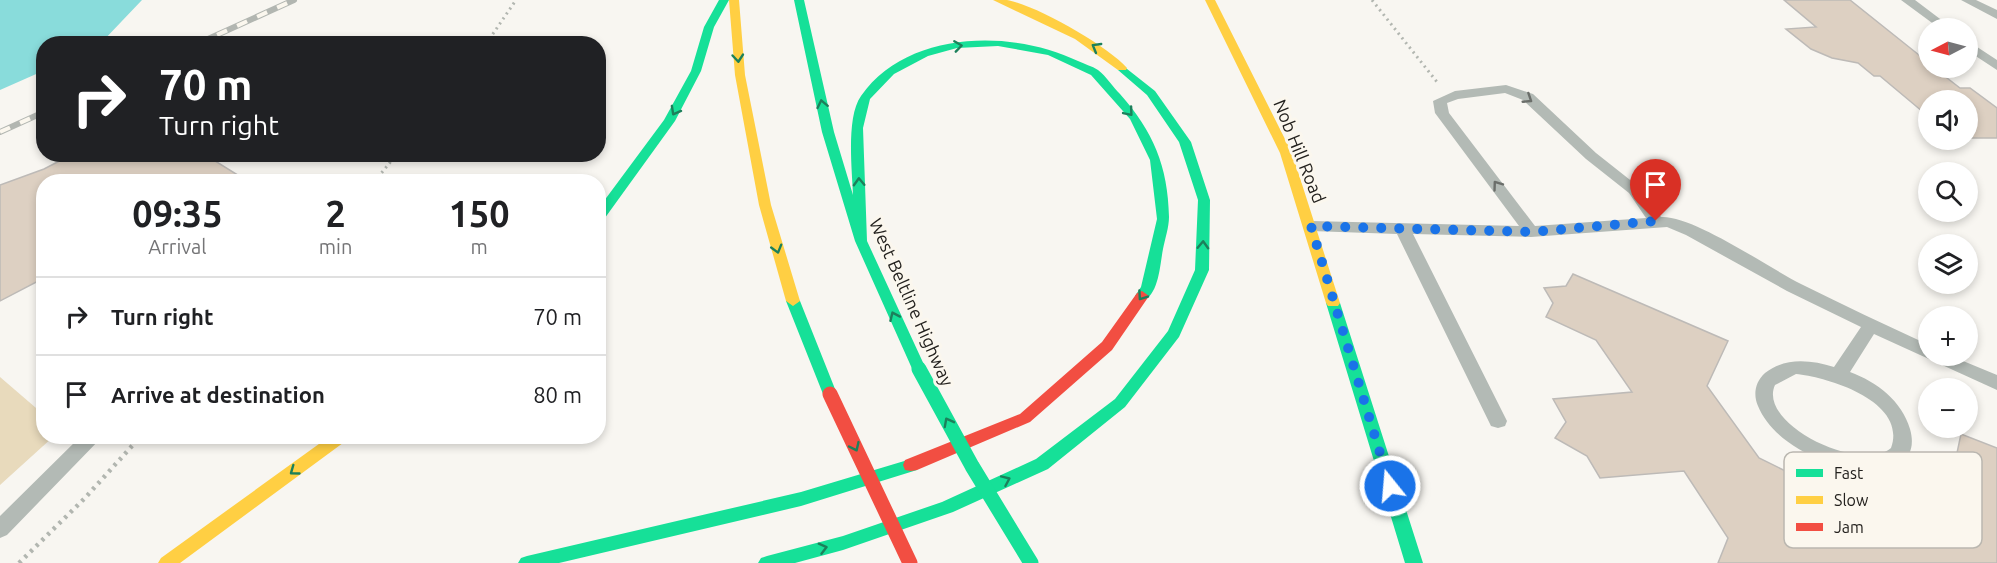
<!DOCTYPE html>
<html lang="en">
<head>
<meta charset="utf-8">
<style>
  :root { --surface:#fff; --page:#f6f6f6; --text:#202124; --muted:#757577; --line:#e0e0e0 }
  body { margin:0; font-family:Ubuntu,sans-serif; background:var(--page); color:var(--text); height:100vh; display:flex; flex-direction:column; font-size:22px; white-space:nowrap }
  * { box-sizing:border-box; margin:0 }
  p { font-size:20px; color:var(--muted) }
  .icon { flex:none; width:33px; height:33px; fill:none; stroke:currentColor; stroke-width:2; stroke-linecap:round; stroke-linejoin:round }
  .map { position:relative; flex:1; overflow:hidden }
  .details { position:absolute; left:36px; top:174px; width:570px; height:270px; display:flex; flex-direction:column; background:var(--surface); border-radius:24px; box-shadow:0 3px 9px #0003 }
  .details>* { flex:none }
  .banner { position:absolute; left:36px; top:36px; width:570px; height:126px; border-radius:24px; box-shadow:0 3px 9px #0003; background:#202124; color:#fff; overflow:hidden }
  .needle { width:39px; rotate:264deg }
  .tools { position:absolute; left:1918px; top:18px; display:grid; gap:12px }
  .tools a { display:grid; place-items:center; width:60px; height:60px; border-radius:50%; background:var(--surface); box-shadow:0 3px 9px #0003; font-size:30px }
  .pin { position:absolute; display:grid; place-items:center; width:51px; height:51px; color:#fff; margin:-62px -26px; border-radius:50% 50% 50% 0; rotate:-45deg; box-shadow:0 0 6px #0007 }
  .pin .icon { rotate:45deg }
  .me { position:absolute; width:66px; margin:-33px; rotate:343deg; stroke-linejoin:round; filter:drop-shadow(0 0 4px #0008) }
  .turn { display:flex; align-items:center; gap:21px; height:126px; padding:0 24px; font-size:27px }
  .turn .icon { width:78px; height:78px; stroke-width:2.5 }
  .turn b { display:block; font-size:42px; line-height:51px }
  .eta { display:flex; justify-content:space-evenly; align-items:center; height:102px; text-align:center }
  .eta b { font-size:36px; font-weight:700; line-height:42px }
  ul { padding:0; list-style:none }
  li { display:flex; align-items:center; gap:18px; height:78px; padding:0 24px; border-top:2px solid var(--line) }
  li div { flex:1 }
  li b { display:block; font-size:22px }
  li em { font-style:normal }
  .map>svg:first-child { display:block }
  .green { fill:#e8dabc }
  .water { fill:#89dcdb }
  .building { fill:#ddd0c2; stroke:#bdbab7; stroke-width:1.5 }
  .lines { fill:none; stroke-linecap:round; stroke-linejoin:round }
  .path-far1 { stroke:#b2b6b0; stroke-width:3; stroke-dasharray:2 4; stroke-linecap:butt }
  .path { stroke:#b2b6b0; stroke-width:4.5; stroke-dasharray:3 5; stroke-linecap:butt }
  .lane { fill:#b3bab5; fill-rule:evenodd }
  .fast { fill:#16e098; fill-rule:evenodd }
  .slow { fill:#ffcf43; fill-rule:evenodd }
  .jam { fill:#f24e42; fill-rule:evenodd }
  .rail-casing { stroke:#b2b6b1; stroke-width:6 }
  .rail { stroke:#fbf7ee; stroke-width:4; stroke-dasharray:11; stroke-linecap:butt }
  .fast-bridge { stroke:#16e098; stroke-width:15 }
  .jam-bridge { stroke:#f24e42; stroke-width:15 }
  .oneway { stroke:#1c805b }
  .oneway2 { stroke:#6b6e6a }
  .route { stroke:#1a73e8; stroke-width:10; stroke-dasharray:0 18 }
  .labels { text-anchor:middle; dominant-baseline:central; stroke-width:6; stroke-linejoin:round; paint-order:stroke }
  .street-label { font-size:18px; fill:#23211e; stroke:#fbf7ee }
  .key { fill:#fbf7ee; stroke:#bab7b0; stroke-width:1.5 }
  .key-label { font-size:16px; fill:#23211e }
</style>
</head>
<body>
<div class="map">
<svg width="1997" height="563" viewBox="0 0 1997 563">
  <rect width="100%" height="100%" fill="#f8f6f1"/>
  <path class="green" d="M 0,377 L 43,414 L 44,436 L 53,437 L 0,485 Z"/>
  <path class="water" d="M 0,0 L 142,0 L 101,43 L 44,44 L 43,71 L 0,90 Z"/>
  <path class="building" d="M 1784,0 L 1850,0 L 1929,63 L 1929,68 L 1934,68 L 1960,88 L 1970,88 L 1997,108 L 1997,138 L 1968,138 L 1968,100 L 1929,100 L 1929,117 L 1880,76 L 1874,76 L 1858,63 L 1832,58 L 1811,49 L 1786,29 L 1816,27 Z
    M 73,154 L 204,154 L 249,182 L 44,182 L 44,278 L 0,301 L 0,185 L 44,169 Z
    M 1573,274 L 1728,341 L 1707,386 L 1759,458 L 1851,503 L 1854,495 L 1869,502 L 1941,499 L 1937,488 L 1950,486 L 1961,434 L 1997,448 L 1997,563 L 1718,563 L 1728,538 L 1684,471 L 1600,478 L 1587,456 L 1555,438 L 1566,422 L 1553,399 L 1632,392 L 1596,340 L 1546,317 L 1553,303 L 1544,288 L 1566,286 Z"/>
  <g class="lines">
    <path class="path-far1" d="M 1372,0 L 1437,82
      M 486,44 L 516,0
      M 374,182 L 397,154"/>
    <path class="path" d="M 19,563 L 85,498 L 141,436"/>
    <path class="lane" d="M 1901,0 L 1915,0 L 1952,28 L 1939,28 Z
      M 1961,0 L 1976,0 L 1997,10 L 1997,19 Z
      M 1968,41 L 1997,60 L 1997,70 L 1968,51 Z
      M 1506,85 L 1533,94 L 1596,153 L 1639,187 L 1661,217 C 1693,215 1769,268 1801,284 C 1843,305 1886,325 1929,345 L 1929,356 L 1951,356 L 1997,375 L 1997,390 L 1874,334 L 1850,372 C 1877,382 1902,401 1910,429 C 1930,500 1784,471 1758,406 C 1753,395 1755,382 1765,373 C 1785,357 1811,360 1834,367 L 1861,327 L 1787,291 L 1686,235 L 1667,227 L 1531,237 L 1413,234 L 1507,421 L 1505,426 L 1498,428 L 1491,426 L 1397,234 L 1311,231 L 1303,226 L 1311,221 L 1519,226 L 1435,113 L 1433,101 L 1455,91 ZM 1505,93 L 1523,100 L 1586,159 L 1629,193 L 1646,218 L 1535,226 L 1449,113 L 1447,103 L 1458,99 ZM 1796,374 C 1827,377 1908,401 1891,448 C 1861,474 1757,424 1775,385 Z
      M 81,436 L 103,436 L 7,535 L 0,538 L 0,516 Z"/>
    <path class="fast" d="M 719,0 L 729,0 L 714,27 L 701,71 L 675,121 L 602,222 L 598,223 L 598,209 L 664,120 L 691,71 L 704,27 Z
      M 794,0 L 804,0 L 834,132 L 853,195 C 852,169 846,117 861,96 C 907,30 1012,29 1078,61 C 1084,64 1092,66 1098,70 C 1106,76 1113,87 1120,94 C 1153,131 1168,166 1169,217 C 1169,227 1165,239 1163,249 C 1160,264 1159,296 1142,301 L 1135,296 L 1141,287 L 1157,219 L 1150,160 L 1130,119 L 1091,75 L 1048,55 L 998,46 L 957,48 L 928,56 L 894,74 L 870,99 L 863,128 L 867,241 L 926,369 L 924,373 L 914,373 L 855,241 L 822,132 Z
      M 1122,65 L 1155,91 L 1191,142 L 1210,200 L 1209,270 L 1179,337 L 1125,407 L 1048,469 L 953,512 L 843,550 L 795,563 L 758,563 L 761,558 L 767,556 L 843,536 L 942,502 L 1036,459 L 1115,399 L 1168,331 L 1195,270 L 1198,200 L 1179,142 L 1147,95 L 1118,70 L 1118,66 Z
      M 793,296 L 800,301 L 837,394 L 835,398 L 825,398 L 823,394 L 786,301 Z
      M 1333,298 L 1340,303 L 1423,563 L 1405,563 L 1326,303 Z
      M 911,459 L 917,460 L 919,465 L 917,470 L 801,506 L 559,563 L 518,563 L 521,558 L 527,556 L 801,492 Z"/>
    <path class="slow" d="M 729,0 L 739,0 L 745,75 L 771,205 L 800,301 L 793,306 L 786,301 L 759,205 L 735,75 Z
      M 993,0 C 997,0 1003,0 1007,0 C 1036,5 1108,46 1127,68 L 1126,70 L 1118,70 L 1075,39 Z
      M 1205,0 L 1215,0 L 1292,153 L 1340,303 L 1338,306 L 1328,306 L 1326,303 L 1280,153 Z
      M 330,436 L 349,436 L 347,440 L 180,563 L 158,563 L 161,558 Z"/>
    <path class="jam" d="M 1142,291 L 1149,296 L 1112,350 L 1030,422 L 917,470 L 911,471 L 905,470 L 903,465 L 905,460 L 1020,414 L 1102,342 L 1137,293 Z"/>
    <g class="rail-casing">
      <path id="rail" d="M 197,44 L 294,0
        M 0,132 L 44,112"/>
    </g>
    <use href="#rail" class="rail"/>
    <path class="fast-bridge" d="M 919,369 L 972,466 L 1031,563"/>
    <path class="jam-bridge" d="M 830,394 L 910,563"/>
  </g>
  <defs><path id="oneway-chevron" d="M-2-3.5L2.5 0L-2 3.5" fill="none" stroke-width="1.6" stroke-linecap="round" stroke-linejoin="round" transform="scale(1.5)"/></defs>
  <g class="oneway">
    <use href="#oneway-chevron" transform="translate(958 46) rotate(-8)"/>
    <use href="#oneway-chevron" transform="translate(1096 47) rotate(-150)"/>
    <use href="#oneway-chevron" transform="translate(738 58) rotate(85)"/>
    <use href="#oneway-chevron" transform="translate(822 104) rotate(-102)"/>
    <use href="#oneway-chevron" transform="translate(675 111) rotate(119)"/>
    <use href="#oneway-chevron" transform="translate(1129 112) rotate(50)"/>
    <use href="#oneway-chevron" transform="translate(859 182) rotate(-92)"/>
    <use href="#oneway-chevron" transform="translate(1203 245) rotate(-88)"/>
    <use href="#oneway-chevron" transform="translate(777 249) rotate(74)"/>
    <use href="#oneway-chevron" transform="translate(1142 296) rotate(125)"/>
    <use href="#oneway-chevron" transform="translate(894 316) rotate(-114)"/>
    <use href="#oneway-chevron" transform="translate(948 422) rotate(-118)"/>
    <use href="#oneway-chevron" transform="translate(855 447) rotate(65)"/>
    <use href="#oneway-chevron" transform="translate(294 471) rotate(144)"/>
    <use href="#oneway-chevron" transform="translate(1006 480) rotate(-24)"/>
    <use href="#oneway-chevron" transform="translate(823 548) rotate(-15)"/>
  </g>
  <g class="oneway2">
    <use href="#oneway-chevron" transform="translate(1528 99) rotate(33)"/>
    <use href="#oneway-chevron" transform="translate(1497 185) rotate(-126)"/>
  </g>
  <g class="lines">
    <path class="route" d="M 1390,486 L 1311,226 L 1532,232 L 1656,221"/>
  </g>
  <g class="labels">
    <g class="street-label">
      <text transform="translate(1300 151) rotate(68)">Nob Hill Road</text>
      <text transform="translate(912 302) rotate(66)">West Beltline Highway</text>
    </g>
  </g>
  <rect x="1784" y="452" width="198" height="96" rx="9" class="key"/>
  <rect x="1796" y="469" width="27" height="8" fill="#16e098"/>
  <rect x="1796" y="496" width="27" height="8" fill="#ffcf43"/>
  <rect x="1796" y="523" width="27" height="8" fill="#f24e42"/>
  <g class="key-label">
    <text x="1834" y="479">Fast</text>
    <text x="1834" y="506">Slow</text>
    <text x="1834" y="533">Jam</text>
  </g>
</svg>
<div class="tools">
<a><svg class="needle" viewBox="-14 -14 28 28"><path d="M0-13l5 13h-10z" fill="#e53935"/><path d="M0 13l5-13h-10z" fill="#757577"/></svg></a>
<a><svg class="icon" aria-label="sound" viewBox="0 0 24 24"><path d="M4 9h4l5-4v14l-5-4H4zM17 9q2 3 0 6"/></svg></a>
<a><svg class="icon" aria-label="search" viewBox="0 0 24 24"><circle cx="10" cy="10" r="6"/><path d="M15 15l6 6"/></svg></a>
<a><svg class="icon" aria-label="layers" viewBox="0 0 24 24"><path d="M12 4l9 5-9 5-9-5zM3 14l9 5 9-5"/></svg></a>
<a>+</a>
<a>−</a>
</div>
<div class="pin" style="left:1656px;top:221px;background:#d93025"><svg class="icon" aria-label="arrive" viewBox="0 0 24 24"><path d="M6 21V4h12l-3 4 3 4H6"/></svg></div>
<svg class="me" style="left:1390px;top:486px" viewBox="-20 -20 40 40"><circle r="17" fill="#1a73e8" stroke="#fff" stroke-width="3"/><path d="M0-11L8 9 0 5-8 9z" fill="#fff"/></svg>
<div class="banner">
<div class="turn"><svg class="icon" aria-label="right" viewBox="0 0 24 24"><path d="M7 20v-9h11M14 6l5 5-5 5"/></svg><div><b>70 m</b>Turn right</div></div>
</div>
<section class="details">
<div class="eta">
<div><b>09:35</b><p>Arrival</p></div>
<div><b>2</b><p>min</p></div>
<div><b>150</b><p>m</p></div>
</div>
<ul>
<li><svg class="icon" aria-label="right" viewBox="0 0 24 24"><path d="M7 20v-9h11M14 6l5 5-5 5"/></svg><div><b>Turn right</b></div><em>70 m</em></li>
<li><svg class="icon" aria-label="arrive" viewBox="0 0 24 24"><path d="M6 21V4h12l-3 4 3 4H6"/></svg><div><b>Arrive at destination</b></div><em>80 m</em></li>
</ul>
</section>
</div>
</body>
</html>
